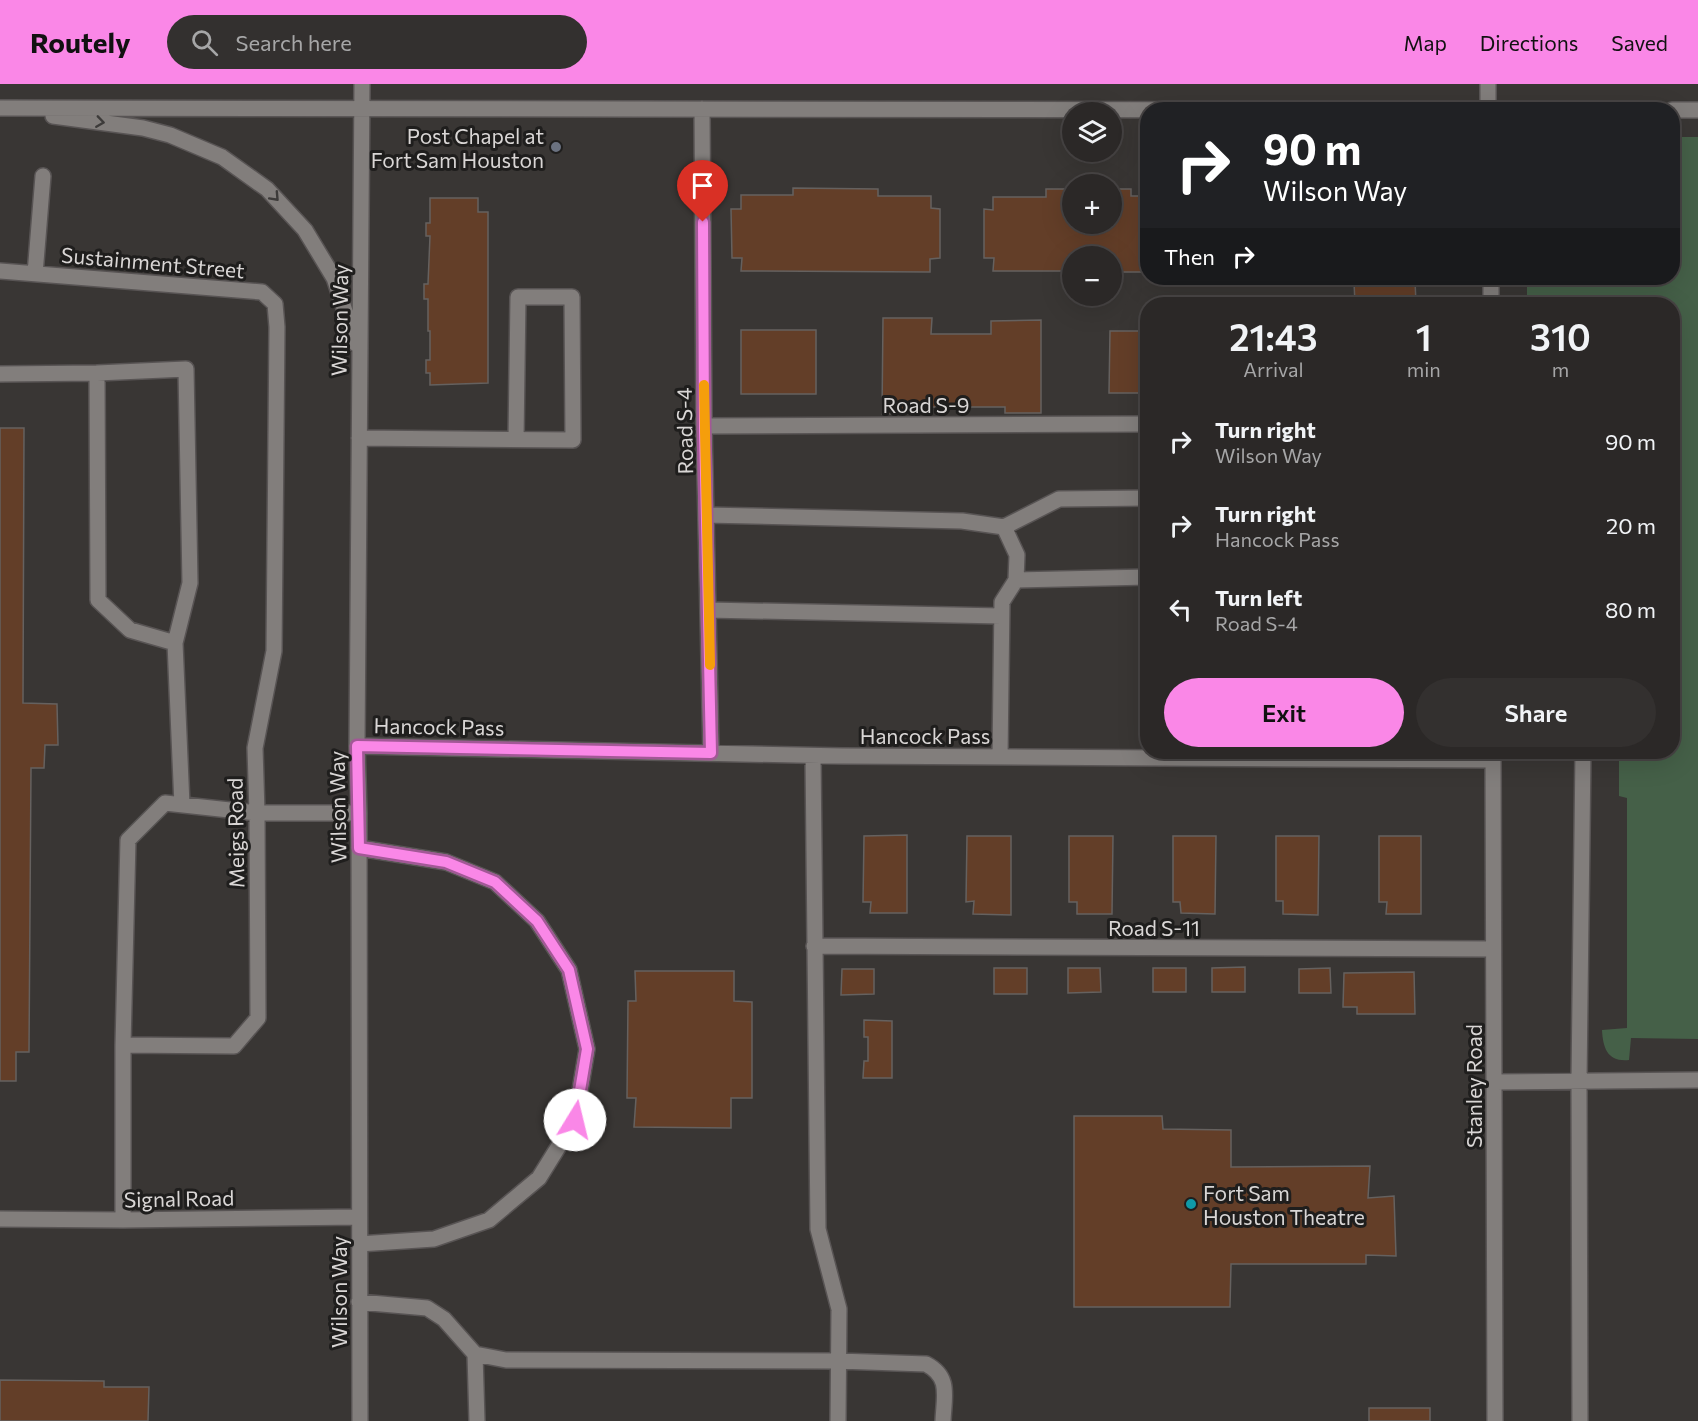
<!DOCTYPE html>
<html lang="en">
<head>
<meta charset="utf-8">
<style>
  :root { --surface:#2b2827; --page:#33302f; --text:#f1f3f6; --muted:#a6a6a7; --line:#474444; --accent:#fa87e7 }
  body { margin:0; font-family:Commissioner,sans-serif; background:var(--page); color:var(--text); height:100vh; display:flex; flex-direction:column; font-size:22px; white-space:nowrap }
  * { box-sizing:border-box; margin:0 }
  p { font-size:20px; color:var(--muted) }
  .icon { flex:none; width:33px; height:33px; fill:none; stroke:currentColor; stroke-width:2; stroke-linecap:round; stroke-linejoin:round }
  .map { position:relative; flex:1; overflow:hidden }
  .side { position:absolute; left:1140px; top:213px; width:540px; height:462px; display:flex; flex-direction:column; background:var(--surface); border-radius:24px; box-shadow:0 6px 24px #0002,0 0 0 2px var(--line) }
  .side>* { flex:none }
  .banner { position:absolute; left:1140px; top:18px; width:540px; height:183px; border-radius:24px; box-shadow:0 6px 24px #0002,0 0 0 2px var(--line); background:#202124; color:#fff; overflow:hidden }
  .controls { position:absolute; left:1062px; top:18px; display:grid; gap:12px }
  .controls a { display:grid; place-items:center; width:60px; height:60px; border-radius:50%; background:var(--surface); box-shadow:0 6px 24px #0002,0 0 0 2px var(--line); font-size:30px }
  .pin { position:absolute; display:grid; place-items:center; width:51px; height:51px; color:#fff; margin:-62px -26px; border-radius:50% 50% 50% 0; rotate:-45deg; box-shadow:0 0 6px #0007 }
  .pin .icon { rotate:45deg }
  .me { position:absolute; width:66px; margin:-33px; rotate:9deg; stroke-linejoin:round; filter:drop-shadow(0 0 4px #0008) }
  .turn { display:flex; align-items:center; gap:21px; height:126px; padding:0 24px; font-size:27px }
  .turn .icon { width:78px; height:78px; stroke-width:2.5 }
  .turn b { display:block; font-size:42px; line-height:51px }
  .then { display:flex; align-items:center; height:57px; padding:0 24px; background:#0003; gap:12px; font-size:22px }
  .eta { display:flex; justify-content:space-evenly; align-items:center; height:102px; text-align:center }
  .eta b { font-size:36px; font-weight:600; line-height:42px }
  .action { display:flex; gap:12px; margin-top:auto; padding:12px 24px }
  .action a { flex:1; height:69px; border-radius:36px; background:var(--accent); color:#111; font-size:24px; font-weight:600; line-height:69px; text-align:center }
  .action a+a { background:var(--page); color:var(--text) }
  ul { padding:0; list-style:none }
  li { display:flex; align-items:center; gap:18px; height:84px; padding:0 24px }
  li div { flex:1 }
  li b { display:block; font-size:22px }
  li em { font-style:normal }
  header { display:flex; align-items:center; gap:36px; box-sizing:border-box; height:84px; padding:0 30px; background:var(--accent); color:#111 }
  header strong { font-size:28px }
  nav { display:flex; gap:33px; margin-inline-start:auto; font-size:21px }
  .search { width:420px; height:54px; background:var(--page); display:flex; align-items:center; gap:15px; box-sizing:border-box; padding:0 21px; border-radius:33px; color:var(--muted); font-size:22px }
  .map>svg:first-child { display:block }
  .green { fill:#456048 }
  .building { fill:#633e28; stroke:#65615f; stroke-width:1.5 }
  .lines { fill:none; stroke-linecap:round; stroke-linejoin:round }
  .minor-casing { stroke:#585454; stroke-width:18 }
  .minor { stroke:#827e7c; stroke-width:15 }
  .oneway { stroke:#3d3b3a }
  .route-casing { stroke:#a25896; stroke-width:15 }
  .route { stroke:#fa87e7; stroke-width:10 }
  .slow { stroke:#f59e0b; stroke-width:10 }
  .worship-dot { fill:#6b7280; stroke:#1f1e1d; stroke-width:2 }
  .culture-dot { fill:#0f9aa8; stroke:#1f1e1d; stroke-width:2 }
  .labels { text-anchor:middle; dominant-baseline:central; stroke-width:6; stroke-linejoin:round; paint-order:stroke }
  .poi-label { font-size:21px; fill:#d9d6d5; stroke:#1f1e1d; text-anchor:end }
  .street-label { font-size:21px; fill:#d9d6d5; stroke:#1f1e1d }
</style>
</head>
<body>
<header>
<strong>Routely</strong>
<div class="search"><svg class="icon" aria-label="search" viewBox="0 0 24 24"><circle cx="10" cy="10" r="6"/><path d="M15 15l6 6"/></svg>Search here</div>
<nav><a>Map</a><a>Directions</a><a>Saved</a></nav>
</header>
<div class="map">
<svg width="1698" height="1337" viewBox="0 0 1698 1337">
  <rect width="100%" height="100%" fill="#393634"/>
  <path class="green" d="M 1673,53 L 1698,53 L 1698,955 L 1631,954 L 1629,976 C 1608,978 1603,965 1602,946 L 1627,944 L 1627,714 L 1619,712 L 1619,668 L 1672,668 L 1672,220 L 1527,220 L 1527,194 L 1672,194 Z"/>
  <path class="building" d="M 793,104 L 878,105 L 878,112 L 931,112 L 931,124 L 940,125 L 940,174 L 930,175 L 930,188 L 741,187 L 742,174 L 732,174 L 731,125 L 741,125 L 741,111 L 793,111 Z
    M 1046,105 L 1072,105 L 1072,140 L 1112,140 L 1112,105 L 1131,105 L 1131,112 L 1148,112 L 1148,188 L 1112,188 L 1112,172 L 1072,172 L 1072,187 L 993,187 L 994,174 L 984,174 L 984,125 L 993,126 L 993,113 L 1046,113 Z
    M 430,114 L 478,114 L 478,128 L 488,128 L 488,299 L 430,301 L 430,289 L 426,289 L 426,276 L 430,276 L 430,247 L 428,247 L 428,215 L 424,215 L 424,200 L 428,200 L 430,152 L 426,152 L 426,139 L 430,139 Z
    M 1348,194 L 1423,194 L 1423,196 L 1415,196 L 1416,220 L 1355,220 L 1354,198 L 1348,198 Z
    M 883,234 L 932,234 L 931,250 L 991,250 L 991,237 L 1041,236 L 1041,329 L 1005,329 L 1005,323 L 919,323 L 919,329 L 882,330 Z
    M 741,246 L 816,246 L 816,310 L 741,310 Z
    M 1110,247 L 1148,247 L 1148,309 L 1109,309 Z
    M 0,344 L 24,344 L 23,619 L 57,620 L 58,661 L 45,661 L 44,684 L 31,684 L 29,968 L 16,968 L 16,997 L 0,997 Z
    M 907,751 L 907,829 L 870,829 L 871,818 L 863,818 L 864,752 Z
    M 967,752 L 1011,752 L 1011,831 L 973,830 L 974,817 L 966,818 Z
    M 1069,752 L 1113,752 L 1112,830 L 1077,830 L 1077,818 L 1069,818 Z
    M 1173,752 L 1216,752 L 1215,830 L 1181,829 L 1180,818 L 1173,818 Z
    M 1276,752 L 1319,752 L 1318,831 L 1283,830 L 1283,817 L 1276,817 Z
    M 1379,752 L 1421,752 L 1421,830 L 1386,830 L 1387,818 L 1379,818 Z
    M 1245,883 L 1245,908 L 1212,908 L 1212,884 Z
    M 994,884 L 1027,884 L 1027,910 L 994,910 Z
    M 1068,884 L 1100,884 L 1101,908 L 1068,909 Z
    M 1153,884 L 1186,884 L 1186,908 L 1153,908 Z
    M 1330,884 L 1331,909 L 1299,909 L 1299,885 Z
    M 842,885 L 874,885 L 874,910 L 841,911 Z
    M 635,887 L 734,887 L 734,917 L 752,918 L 752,1014 L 731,1014 L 731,1044 L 634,1043 L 636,1014 L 627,1014 L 628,917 L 636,917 Z
    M 1414,888 L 1415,930 L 1357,930 L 1357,923 L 1343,923 L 1344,889 Z
    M 864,936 L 892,937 L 892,994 L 863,994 L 864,977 L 868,977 L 868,953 L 864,953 Z
    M 1074,1032 L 1162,1032 L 1163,1045 L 1231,1046 L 1231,1083 L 1370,1082 L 1368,1114 L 1394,1112 L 1396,1172 L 1366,1171 L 1366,1180 L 1231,1180 L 1230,1223 L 1074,1223 Z
    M 0,1296 L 104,1297 L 104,1303 L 149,1303 L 148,1337 L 0,1337 Z
    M 1369,1324 L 1430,1324 L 1430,1337 L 1369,1337 Z"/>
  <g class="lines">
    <g class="minor-casing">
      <path id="minor" d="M 1488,0 L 1488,26
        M 0,24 L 1299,26
        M 702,25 L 704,342 L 711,669
        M 1672,26 L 1698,26
        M 53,32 L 143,44 L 170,51 L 222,73 L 267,105 L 305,146 L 334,194 L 356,260
        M 0,187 L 262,208 L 275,220 L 277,243 L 274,567 L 255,664 L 257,729 L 258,934 L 234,962 L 123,961 L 123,1136
        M 35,190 L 43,92
        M 1491,194 L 1491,220
        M 0,290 L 97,289
        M 704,342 L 1148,340
        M 359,354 L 573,356 L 572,213 L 518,213 L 516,355
        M 706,431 L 962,437 L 1004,443 L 1017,471 L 1016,496
        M 1004,443 L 1059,415 L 1148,414
        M 708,526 L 1001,532
        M 175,559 L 130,546 L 98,516 L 97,289 L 186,285 L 190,499 L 175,559 L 182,721
        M 357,662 L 843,672 L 1493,676
        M 1493,668 L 1495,1337
        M 813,672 L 818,1145 L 839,1225 L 838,1337
        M 1000,673 L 1002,518 L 1016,496 L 1148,493
        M 359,764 L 446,778 L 495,798 L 537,837 L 569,886 L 587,965 L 575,1036 L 539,1094 L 489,1136 L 434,1155 L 359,1160
        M 814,862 L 1493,865
        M 123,961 L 128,756 L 165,719 L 257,729 L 359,729
        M 1494,998 L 1698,996
        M 0,1135 L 123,1136 L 359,1133
        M 359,1218 L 427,1224 L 444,1235 L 475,1270 L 506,1276 L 838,1277 L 926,1280 C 951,1293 944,1312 943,1337
        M 475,1270 L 477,1337
        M 360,1337 L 359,729 L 357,662 L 362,0
        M 1580,1337 L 1579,997 L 1583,668"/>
    </g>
    <use href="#minor" class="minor"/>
  </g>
  <defs><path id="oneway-chevron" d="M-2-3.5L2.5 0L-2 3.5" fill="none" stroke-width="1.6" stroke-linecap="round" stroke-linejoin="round" transform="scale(1.5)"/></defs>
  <g class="oneway">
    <use href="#oneway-chevron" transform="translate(100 38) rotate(8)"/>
    <use href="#oneway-chevron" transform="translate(275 113) rotate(47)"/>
  </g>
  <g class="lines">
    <g class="route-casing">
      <path id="route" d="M 575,1036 L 587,965 L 569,886 L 537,837 L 495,798 L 446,778 L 359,764 L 357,662 L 711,669 L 704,342 L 703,138"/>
    </g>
    <use href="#route" class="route"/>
    <path class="slow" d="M 704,301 L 710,581"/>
  </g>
  <circle class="worship-dot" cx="556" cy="63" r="6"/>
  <circle class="culture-dot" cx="1191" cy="1120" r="6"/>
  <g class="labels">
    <g class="poi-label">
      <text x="544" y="51">Post Chapel at<tspan x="544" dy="24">Fort Sam Houston</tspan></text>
      <text x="1203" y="1108" text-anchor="start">Fort Sam<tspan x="1203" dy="24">Houston Theatre</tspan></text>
    </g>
    <g class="street-label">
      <text transform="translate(153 178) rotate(5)">Sustainment Street</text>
      <text transform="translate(339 236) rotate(-89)">Wilson Way</text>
      <text x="926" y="320">Road S-9</text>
      <text transform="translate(684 347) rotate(-91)">Road S-4</text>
      <text transform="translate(439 642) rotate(1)">Hancock Pass</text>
      <text x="925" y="651">Hancock Pass</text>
      <text transform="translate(337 723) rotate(-91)">Wilson Way</text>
      <text transform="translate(235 749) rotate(-91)">Meigs Road</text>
      <text x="1154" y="843">Road S-11</text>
      <text transform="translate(1473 1002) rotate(-90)">Stanley Road</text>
      <text transform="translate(179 1114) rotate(-1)">Signal Road</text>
      <text transform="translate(338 1208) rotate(-90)">Wilson Way</text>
    </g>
  </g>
</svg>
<div class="controls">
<a><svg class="icon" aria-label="layers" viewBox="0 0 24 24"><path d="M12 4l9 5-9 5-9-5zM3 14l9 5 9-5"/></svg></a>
<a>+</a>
<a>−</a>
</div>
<div class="pin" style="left:703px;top:138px;background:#d93025"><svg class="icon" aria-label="arrive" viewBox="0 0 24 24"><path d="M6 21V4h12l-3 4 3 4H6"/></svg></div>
<svg class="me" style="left:575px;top:1036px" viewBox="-20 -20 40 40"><circle r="19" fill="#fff"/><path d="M0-13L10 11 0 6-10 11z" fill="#fa87e7"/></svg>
<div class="banner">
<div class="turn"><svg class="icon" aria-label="right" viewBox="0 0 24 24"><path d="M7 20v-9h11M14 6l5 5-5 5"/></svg><div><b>90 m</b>Wilson Way</div></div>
<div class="then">Then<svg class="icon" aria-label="right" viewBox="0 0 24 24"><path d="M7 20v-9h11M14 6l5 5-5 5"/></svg></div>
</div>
<section class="side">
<div class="eta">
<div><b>21:43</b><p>Arrival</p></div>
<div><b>1</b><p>min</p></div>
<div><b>310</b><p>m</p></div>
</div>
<ul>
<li><svg class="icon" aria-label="right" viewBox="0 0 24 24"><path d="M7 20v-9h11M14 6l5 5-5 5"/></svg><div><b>Turn right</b><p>Wilson Way</p></div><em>90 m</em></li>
<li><svg class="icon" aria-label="right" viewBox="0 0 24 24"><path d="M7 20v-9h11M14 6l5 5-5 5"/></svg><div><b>Turn right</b><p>Hancock Pass</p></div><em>20 m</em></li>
<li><svg class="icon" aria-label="left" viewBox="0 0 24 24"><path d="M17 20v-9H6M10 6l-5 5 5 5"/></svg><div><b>Turn left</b><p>Road S-4</p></div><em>80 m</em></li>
</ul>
<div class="action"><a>Exit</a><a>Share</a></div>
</section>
</div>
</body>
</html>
